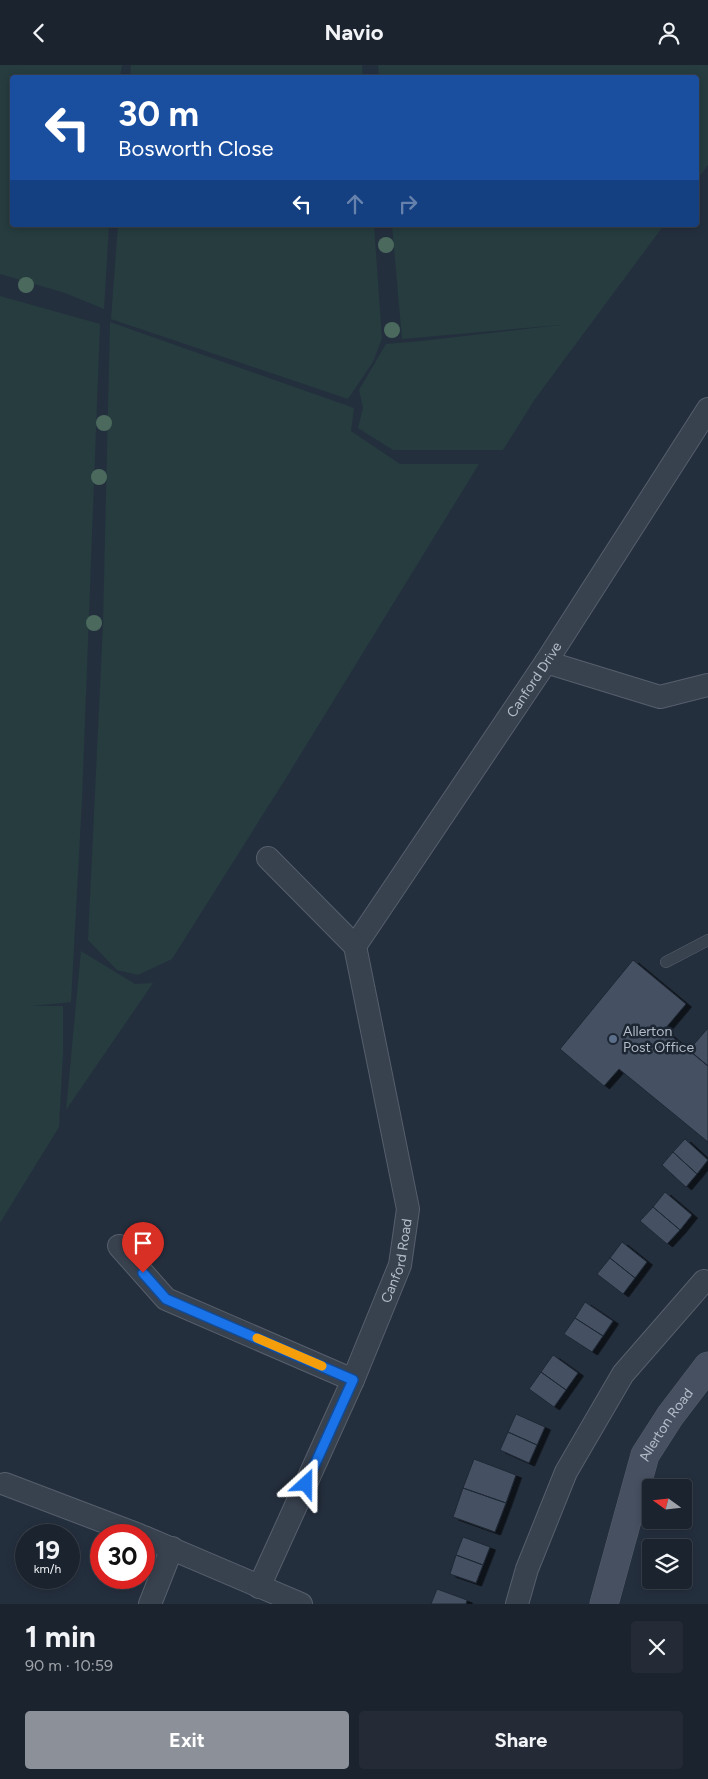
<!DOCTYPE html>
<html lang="en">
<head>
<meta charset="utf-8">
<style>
  :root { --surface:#1b232e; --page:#242b36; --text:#f1f3f6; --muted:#a0a4aa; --line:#39404a; --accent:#8c9099 }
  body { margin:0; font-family:Figtree,sans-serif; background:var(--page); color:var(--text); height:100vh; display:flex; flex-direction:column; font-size:19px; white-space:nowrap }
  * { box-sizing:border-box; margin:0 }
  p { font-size:16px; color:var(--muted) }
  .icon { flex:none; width:28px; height:28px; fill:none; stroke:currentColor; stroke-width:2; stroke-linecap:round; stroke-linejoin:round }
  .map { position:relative; height:1539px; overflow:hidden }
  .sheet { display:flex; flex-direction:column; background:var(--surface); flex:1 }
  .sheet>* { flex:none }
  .hud { position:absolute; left:10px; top:10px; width:689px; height:152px; border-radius:5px; box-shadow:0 2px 8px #0003,0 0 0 1px var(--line); background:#1a4fa0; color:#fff; overflow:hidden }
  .needle { width:32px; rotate:285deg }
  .fabs { position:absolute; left:642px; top:1414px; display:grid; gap:10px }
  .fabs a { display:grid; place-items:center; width:50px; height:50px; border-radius:5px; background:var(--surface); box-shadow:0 2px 8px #0003,0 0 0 1px var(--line); font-size:25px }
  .speed { position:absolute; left:15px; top:1459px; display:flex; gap:10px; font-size:25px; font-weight:700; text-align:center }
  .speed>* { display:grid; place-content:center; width:65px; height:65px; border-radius:50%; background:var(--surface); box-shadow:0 2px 8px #0003,0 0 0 1px var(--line); line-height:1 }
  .speed small { font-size:12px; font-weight:400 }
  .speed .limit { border:8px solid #d22; background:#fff; color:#111 }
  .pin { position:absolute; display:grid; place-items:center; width:42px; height:42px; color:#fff; margin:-51px -21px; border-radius:50% 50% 50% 0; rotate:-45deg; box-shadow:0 0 5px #0007 }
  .pin .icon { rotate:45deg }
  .me { position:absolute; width:55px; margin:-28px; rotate:24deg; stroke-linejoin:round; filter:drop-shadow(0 0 4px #0008) }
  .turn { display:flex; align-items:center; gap:18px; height:105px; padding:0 25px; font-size:22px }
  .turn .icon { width:65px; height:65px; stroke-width:2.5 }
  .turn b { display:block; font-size:35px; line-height:42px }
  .lanes { display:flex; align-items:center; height:48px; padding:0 25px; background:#0003; justify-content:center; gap:25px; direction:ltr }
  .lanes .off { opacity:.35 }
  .round { display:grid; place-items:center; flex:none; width:52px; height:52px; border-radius:5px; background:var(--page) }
  .head { display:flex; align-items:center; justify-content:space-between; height:85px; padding:0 25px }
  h1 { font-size:30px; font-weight:700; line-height:38px }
  .button { display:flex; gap:10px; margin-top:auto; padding:10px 25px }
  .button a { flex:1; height:58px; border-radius:5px; background:var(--accent); color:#fff; font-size:20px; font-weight:700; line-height:58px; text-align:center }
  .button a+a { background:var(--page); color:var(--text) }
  header { display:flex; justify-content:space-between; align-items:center; height:65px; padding:0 25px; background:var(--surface); font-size:22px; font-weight:700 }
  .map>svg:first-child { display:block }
  .green { fill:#263c3f }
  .building { fill:#455162; stroke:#1f2835; filter:url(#shadow) }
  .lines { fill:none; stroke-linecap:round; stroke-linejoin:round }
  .lane-casing { stroke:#565f6c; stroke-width:12 }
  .street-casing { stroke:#565f6c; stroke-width:24 }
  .secondary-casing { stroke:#565f6c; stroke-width:29 }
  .lane { stroke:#38414e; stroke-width:11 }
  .street { stroke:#38414e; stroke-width:22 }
  .secondary { stroke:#465061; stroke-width:28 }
  .tree { fill:#4b6a5d }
  .route-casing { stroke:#114b97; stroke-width:12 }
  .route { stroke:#1a73e8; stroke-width:9 }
  .slow { stroke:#f59e0b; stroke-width:9 }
  .service-dot { fill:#5c6f8a; stroke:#1d2633; stroke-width:2 }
  .labels { text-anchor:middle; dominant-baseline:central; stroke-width:5; stroke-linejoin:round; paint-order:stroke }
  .street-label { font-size:14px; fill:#b4bcc9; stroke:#1d2633 }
  .poi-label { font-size:14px; fill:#b4bcc9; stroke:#1d2633; text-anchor:start }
</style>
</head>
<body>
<header><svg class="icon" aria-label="back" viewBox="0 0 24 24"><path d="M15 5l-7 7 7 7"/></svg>Navio<svg class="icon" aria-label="person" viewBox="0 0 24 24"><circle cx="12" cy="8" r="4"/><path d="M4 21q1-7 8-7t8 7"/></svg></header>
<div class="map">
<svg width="708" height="1539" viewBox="0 0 708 1539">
  <defs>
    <filter id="shadow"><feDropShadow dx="5.5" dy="3" stdDeviation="0" flood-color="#0009"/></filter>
  </defs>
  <rect width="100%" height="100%" fill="#242f3e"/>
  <path class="green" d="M 0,0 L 122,0 L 120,12 L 12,12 L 12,160 L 109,160 L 104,244 L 65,228 L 0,209 Z
    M 131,0 L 362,0 L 363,12 L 130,12 Z
    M 378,0 L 708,0 L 708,100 L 696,116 L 696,12 L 379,12 Z
    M 118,160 L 374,160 L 382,273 L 373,297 L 348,334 L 111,254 Z
    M 392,160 L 664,160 L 535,334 L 503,385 L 393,385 L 358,363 L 363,343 L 359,325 L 386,279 L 421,276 L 560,260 L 402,274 Z
    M 0,231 L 100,259 L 82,735 L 71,937 L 31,941 L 63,941 L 63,989 L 59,1062 L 0,1158 Z
    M 110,257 L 354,343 L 351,366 L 400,399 L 479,399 L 286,713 L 172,894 L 138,910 L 117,905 L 88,875 L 103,559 Z
    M 81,886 L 135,919 L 153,918 L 66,1045 Z"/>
  <path class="building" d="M 633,895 L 686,939 L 664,965 L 708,1001 L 708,1077 L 619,1004 L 604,1021 L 560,984 Z
    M 708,963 L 708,1001 L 689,985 Z
    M 685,1074 L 708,1095 L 697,1109 L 673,1087 Z
    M 673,1087 L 697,1109 L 686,1122 L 662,1100 Z
    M 665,1127 L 692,1150 L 680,1165 L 653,1142 Z
    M 653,1142 L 680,1165 L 667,1179 L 640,1156 Z
    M 622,1177 L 647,1197 L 635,1213 L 610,1193 Z
    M 610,1193 L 635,1213 L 623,1229 L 597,1209 Z
    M 585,1237 L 613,1256 L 603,1271 L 575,1253 Z
    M 575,1253 L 603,1271 L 592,1287 L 564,1269 Z
    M 553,1290 L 578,1308 L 566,1325 L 541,1307 Z
    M 541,1307 L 566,1325 L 554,1342 L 529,1324 Z
    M 516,1349 L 545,1362 L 537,1380 L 508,1367 Z
    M 508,1367 L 537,1380 L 529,1398 L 500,1385 Z
    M 474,1394 L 516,1410 L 506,1438 L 463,1423 Z
    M 463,1423 L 506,1438 L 495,1467 L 453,1452 Z
    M 463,1472 L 490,1482 L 483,1500 L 456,1490 Z
    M 456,1490 L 483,1500 L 476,1518 L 450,1509 Z
    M 437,1524 L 467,1535 L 466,1539 L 431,1539 Z"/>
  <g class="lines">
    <g class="lane-casing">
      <path id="lane" d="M 666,897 L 708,875"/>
    </g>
    <g class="street-casing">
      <g id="street">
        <path d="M 546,597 L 660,632 L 708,620"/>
        <path id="s1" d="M 355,881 L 546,597 L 708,344"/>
        <path d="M 119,1181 L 166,1234 L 353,1315"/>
        <path d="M 5,1419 L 139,1470"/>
        <path d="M 144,1472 L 301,1539"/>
        <path id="s2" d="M 259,1522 L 353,1315 L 400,1200 L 408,1144 L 355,881 L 268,793"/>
        <path d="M 150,1539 L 172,1483"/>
        <path d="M 517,1539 L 527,1504 L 566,1407 L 623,1309 L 704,1216"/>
      </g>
    </g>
    <g class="secondary-casing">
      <g id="secondary">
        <path id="s3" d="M 604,1539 L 645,1390 L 670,1351 L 708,1301"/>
      </g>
    </g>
    <use href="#lane" class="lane"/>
    <use href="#street" class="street"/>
    <use href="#secondary" class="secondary"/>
  </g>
  <g class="tree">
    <circle cx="386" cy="180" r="8"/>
    <circle cx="26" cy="220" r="8"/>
    <circle cx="392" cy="265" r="8"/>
    <circle cx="104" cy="358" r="8"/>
    <circle cx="99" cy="412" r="8"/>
    <circle cx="94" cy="558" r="8"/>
  </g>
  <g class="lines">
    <g class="route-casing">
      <path id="route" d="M 143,1208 L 166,1234 L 353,1315 L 306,1419"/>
    </g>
    <use href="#route" class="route"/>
    <path class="slow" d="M 257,1273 L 322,1301"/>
  </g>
  <circle class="service-dot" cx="613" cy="974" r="5"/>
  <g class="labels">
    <g class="street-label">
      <text stroke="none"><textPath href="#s1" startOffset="321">Canford Drive</textPath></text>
      <text stroke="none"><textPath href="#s2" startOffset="355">Canford Road</textPath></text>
      <text stroke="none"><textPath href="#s3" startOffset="191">Allerton Road</textPath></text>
    </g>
    <g class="poi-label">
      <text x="623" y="966">Allerton<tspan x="623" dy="16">Post Office</tspan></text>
    </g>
  </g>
</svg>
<div class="fabs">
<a><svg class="needle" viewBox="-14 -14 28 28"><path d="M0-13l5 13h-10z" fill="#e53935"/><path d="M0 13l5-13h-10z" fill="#a0a4aa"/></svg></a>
<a><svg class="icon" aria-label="layers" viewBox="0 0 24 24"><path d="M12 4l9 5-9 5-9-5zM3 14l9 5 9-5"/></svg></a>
</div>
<div class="speed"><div>19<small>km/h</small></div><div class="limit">30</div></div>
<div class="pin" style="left:143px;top:1208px;background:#d93025"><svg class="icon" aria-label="arrive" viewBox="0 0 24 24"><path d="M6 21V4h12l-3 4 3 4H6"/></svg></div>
<svg class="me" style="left:306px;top:1419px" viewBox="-20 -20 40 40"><path d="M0-17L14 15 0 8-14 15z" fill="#1a73e8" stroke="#fff" stroke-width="4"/></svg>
<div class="hud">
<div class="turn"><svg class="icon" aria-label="left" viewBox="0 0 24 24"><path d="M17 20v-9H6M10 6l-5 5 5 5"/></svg><div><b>30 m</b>Bosworth Close</div></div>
<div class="lanes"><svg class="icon" aria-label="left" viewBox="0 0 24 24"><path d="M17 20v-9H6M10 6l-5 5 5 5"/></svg><svg class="icon off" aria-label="ahead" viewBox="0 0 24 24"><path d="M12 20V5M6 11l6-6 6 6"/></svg><svg class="icon off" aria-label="right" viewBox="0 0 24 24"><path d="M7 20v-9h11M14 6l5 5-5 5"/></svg></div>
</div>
</div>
<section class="sheet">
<div class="head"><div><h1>1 min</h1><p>90 m · 10:59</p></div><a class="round"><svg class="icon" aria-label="close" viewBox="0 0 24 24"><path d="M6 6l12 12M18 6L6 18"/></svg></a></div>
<div class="button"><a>Exit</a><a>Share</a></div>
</section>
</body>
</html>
